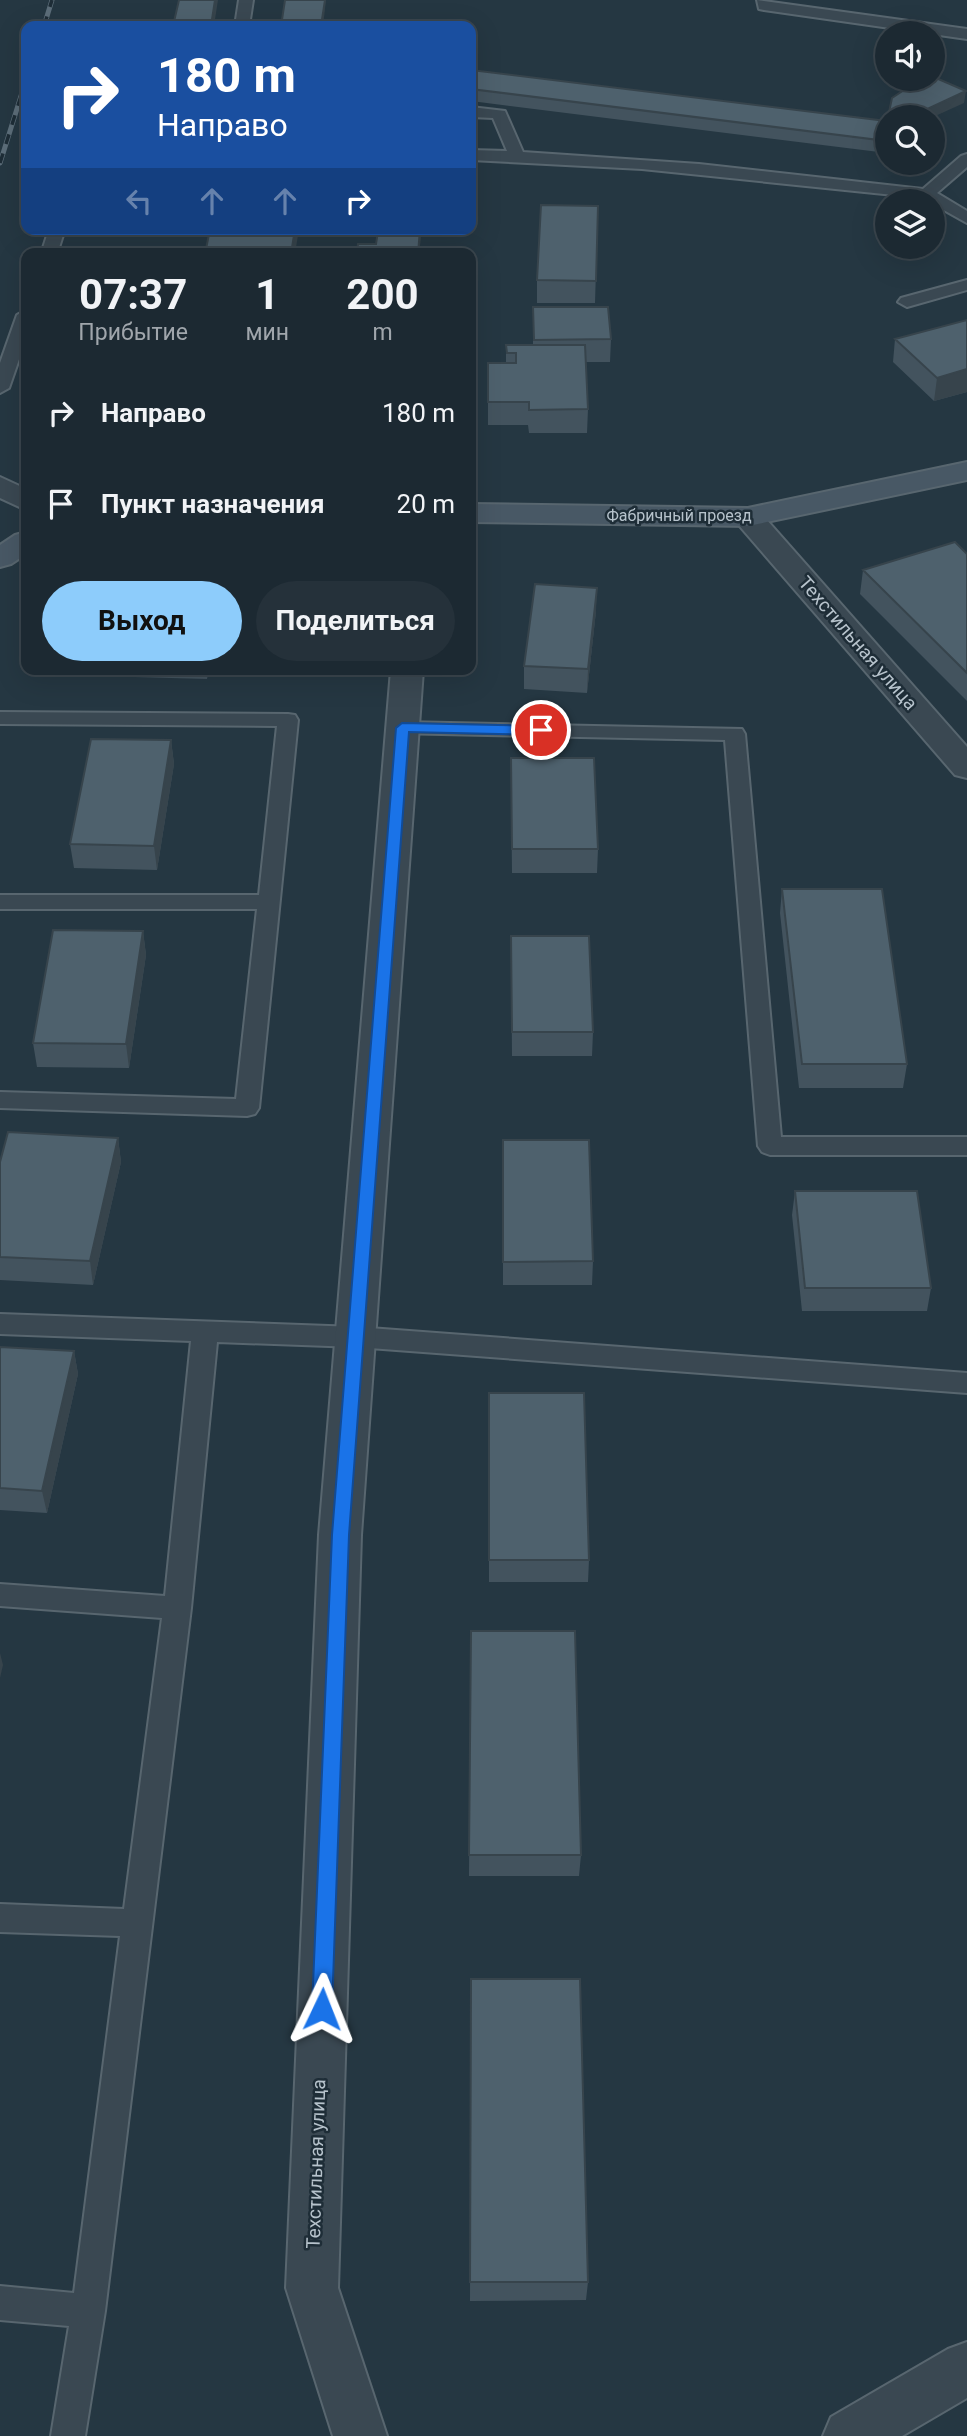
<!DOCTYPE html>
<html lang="ru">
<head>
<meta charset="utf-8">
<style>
  :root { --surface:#1c2932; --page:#25313a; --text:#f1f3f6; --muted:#a0a6ac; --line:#3a454d; --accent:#8dccfb }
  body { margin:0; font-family:Roboto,sans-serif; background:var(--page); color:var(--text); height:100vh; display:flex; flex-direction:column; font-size:26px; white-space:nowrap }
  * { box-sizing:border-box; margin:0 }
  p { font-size:23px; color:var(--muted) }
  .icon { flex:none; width:38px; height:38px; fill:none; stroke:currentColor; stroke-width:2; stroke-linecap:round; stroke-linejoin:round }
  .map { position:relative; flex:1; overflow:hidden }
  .details { position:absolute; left:21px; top:248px; width:455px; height:427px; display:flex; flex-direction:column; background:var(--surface); border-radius:14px; box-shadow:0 7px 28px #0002,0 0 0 2px var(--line) }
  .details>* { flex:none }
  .banner { position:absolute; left:21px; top:21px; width:455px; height:214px; border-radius:14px; box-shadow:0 7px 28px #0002,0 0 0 2px var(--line); background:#1a4fa0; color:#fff; overflow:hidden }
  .controls { position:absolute; left:875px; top:21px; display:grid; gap:14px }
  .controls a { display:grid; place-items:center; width:70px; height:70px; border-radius:50%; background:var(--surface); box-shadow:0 7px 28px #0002,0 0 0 2px var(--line); font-size:35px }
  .pin { position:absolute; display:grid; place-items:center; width:60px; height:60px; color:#fff; margin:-30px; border:4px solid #fff; border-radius:50%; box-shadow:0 2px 7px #0007 }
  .me { position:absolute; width:77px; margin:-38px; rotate:2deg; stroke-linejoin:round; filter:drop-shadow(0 0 5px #0008) }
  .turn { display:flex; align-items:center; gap:24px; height:147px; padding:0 21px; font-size:32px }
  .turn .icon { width:91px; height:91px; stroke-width:2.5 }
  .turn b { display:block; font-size:49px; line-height:60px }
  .lanes { display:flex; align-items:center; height:66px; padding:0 21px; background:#0003; justify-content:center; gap:35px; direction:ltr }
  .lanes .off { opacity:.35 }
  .eta { display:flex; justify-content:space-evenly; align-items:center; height:119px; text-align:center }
  .eta b { font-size:42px; font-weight:700; line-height:49px }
  .primary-button { display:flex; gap:14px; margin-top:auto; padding:14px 21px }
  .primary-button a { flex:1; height:80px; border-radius:42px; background:var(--accent); color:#111; font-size:28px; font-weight:700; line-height:80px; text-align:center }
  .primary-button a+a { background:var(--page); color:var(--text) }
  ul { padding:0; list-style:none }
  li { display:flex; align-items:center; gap:21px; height:91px; padding:0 21px }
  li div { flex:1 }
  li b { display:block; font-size:26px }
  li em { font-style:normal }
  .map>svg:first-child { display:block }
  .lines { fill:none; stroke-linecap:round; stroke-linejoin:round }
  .lane-casing { stroke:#58666f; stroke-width:4 }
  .street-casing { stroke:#58666f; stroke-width:4 }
  .secondary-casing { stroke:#58666f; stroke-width:4 }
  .lane { fill:#3a4852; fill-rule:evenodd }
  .street { fill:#3a4852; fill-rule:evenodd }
  .secondary { fill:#485865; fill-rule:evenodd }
  .rail-casing { stroke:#5c6d79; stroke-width:5 }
  .rail { stroke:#1e2d37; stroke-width:3.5; stroke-dasharray:10; stroke-linecap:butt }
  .wall { fill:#43535e }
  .shaded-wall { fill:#37444c }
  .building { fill:#4e616d; stroke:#37444c; stroke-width:2 }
  .route { fill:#1a73e8; stroke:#114b97; stroke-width:2 }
  .labels { text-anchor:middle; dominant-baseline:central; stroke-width:5; stroke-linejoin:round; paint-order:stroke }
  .far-street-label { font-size:16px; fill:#b7c3cc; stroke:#1e2d37 }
  .street-label { font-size:19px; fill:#b7c3cc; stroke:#1e2d37 }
</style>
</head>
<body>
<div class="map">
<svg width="967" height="2436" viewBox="0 0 967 2436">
  <rect width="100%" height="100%" fill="#253742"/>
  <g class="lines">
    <g class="lane-casing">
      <path id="lane" d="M 239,0 L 253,0 L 249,26 L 235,26 Z
        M 757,0 L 967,29 L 967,39 L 764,10 L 759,9 Z
        M 471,107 L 505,111 L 523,152 L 699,164 L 923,189 L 961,156 L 967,154 L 967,167 L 937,193 L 967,211 L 967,223 L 933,204 L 933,201 L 923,198 L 642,169 L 471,160 L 471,150 L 507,151 L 493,118 L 471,117 Z
        M 49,229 L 65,229 L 57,254 L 41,254 Z
        M 967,280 L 967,290 L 907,307 L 898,302 L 901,298 Z
        M 26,310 L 26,339 L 9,388 L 0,393 L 0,363 L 17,315 Z
        M 0,712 L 288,714 L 295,715 L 298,720 L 259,1108 L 255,1114 L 247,1116 L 0,1108 L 0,1092 L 236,1099 L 257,909 L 0,909 L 0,895 L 259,895 L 277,726 L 0,724 Z
        M 402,722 L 742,729 L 745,734 L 781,1137 L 967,1137 L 967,1155 L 770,1155 L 762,1152 L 758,1146 L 725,740 L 395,733 L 392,728 L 395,723 Z
        M 0,1314 L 356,1327 L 967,1373 L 967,1393 L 356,1347 L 217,1342 L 191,1608 L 105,2311 L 85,2436 L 51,2436 L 69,2326 L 0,2320 L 0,2286 L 74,2293 L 120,1936 L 0,1932 L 0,1904 L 124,1909 L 162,1618 L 0,1606 L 0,1584 L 165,1596 L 191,1341 L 0,1334 Z"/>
    </g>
    <g class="street-casing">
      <path id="street" d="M 0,477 L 26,489 L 26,510 L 0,498 Z
        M 748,508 L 759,511 L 967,747 L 967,778 L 955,775 L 737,523 L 733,517 L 737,511 Z
        M 391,670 L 423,670 L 361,1535 L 338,2288 L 387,2436 L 333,2436 L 286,2288 L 319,1535 Z
        M 967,2342 L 967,2398 L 902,2436 L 823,2436 L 831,2417 L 948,2349 Z"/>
    </g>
    <g class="secondary-casing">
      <path id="secondary" d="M 967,462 L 967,480 L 748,526 L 471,522 L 471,504 L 748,508 Z
        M 26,532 L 26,554 L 11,564 L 0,567 L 0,545 L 15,535 Z"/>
    </g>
    <use href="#lane" class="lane"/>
    <use href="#street" class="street"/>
    <use href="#secondary" class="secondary"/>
    <g class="rail-casing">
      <path id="rail" d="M 44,26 L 52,0
        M 0,163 L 26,80"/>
    </g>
    <use href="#rail" class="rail"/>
  </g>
  <path class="wall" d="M 471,70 L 887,121 L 887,119 L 887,153 L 471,101 Z
    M 598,206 L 595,303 L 537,303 L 537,280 Z
    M 533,307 L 611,339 L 610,362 L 586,362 L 588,409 L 587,433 L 529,433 L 528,425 L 488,425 L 488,363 L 506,363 L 506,345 L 533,345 Z
    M 967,320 L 967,392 L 934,401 L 893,362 L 895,339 Z
    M 967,554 L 967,701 L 860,594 L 863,570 Z
    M 596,611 L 587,693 L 524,689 L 524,666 Z
    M 97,670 L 209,670 L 207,679 L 98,676 Z
    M 171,740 L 174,764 L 157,870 L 74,868 L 70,844 Z
    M 511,782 L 598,849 L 597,873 L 512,873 Z
    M 782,889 L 907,1064 L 903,1088 L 799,1088 L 780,913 Z
    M 143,931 L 146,955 L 129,1068 L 37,1067 L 33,1043 Z
    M 511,936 L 593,1032 L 592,1056 L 512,1056 Z
    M 118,1138 L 121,1162 L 93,1285 L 0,1280 L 0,1162 Z
    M 503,1140 L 593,1261 L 592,1285 L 503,1285 Z
    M 795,1191 L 931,1288 L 927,1311 L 802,1311 L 792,1215 Z
    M 0,1347 L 74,1351 L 78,1374 L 47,1513 L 0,1510 Z
    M 489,1393 L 589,1560 L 588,1582 L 489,1582 Z
    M 471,1631 L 581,1855 L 579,1876 L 469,1876 Z
    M 471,1979 L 588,2282 L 586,2300 L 470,2301 Z"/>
  <path class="shaded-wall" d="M 215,0 L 218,0 L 214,26 L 211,26 Z
    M 325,0 L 326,0 L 323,26 L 321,26 Z
    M 966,91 L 964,103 L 933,117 L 920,117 L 920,115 L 927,109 Z
    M 941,128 L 940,140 L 933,159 L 935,147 Z
    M 295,229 L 299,229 L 295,254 L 291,254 Z
    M 420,229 L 422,229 L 419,254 L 418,254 Z
    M 967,369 L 967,392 L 934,401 L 937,378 Z
    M 597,588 L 596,611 L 587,693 L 588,669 Z
    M 171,740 L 174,764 L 157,870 L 154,846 Z
    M 143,931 L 146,955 L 129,1068 L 126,1044 Z
    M 118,1138 L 121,1162 L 93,1285 L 90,1261 Z
    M 74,1351 L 78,1374 L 47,1513 L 42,1491 Z
    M 0,1653 L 3,1665 L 0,1678 Z"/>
  <path class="building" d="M 179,0 L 215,0 L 211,26 L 173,26 Z
    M 285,0 L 325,0 L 321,26 L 281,26 Z
    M 471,70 L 887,121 L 887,119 L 887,141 L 471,89 Z
    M 936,78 L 966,91 L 927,109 L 920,115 L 920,117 L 888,117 L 892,98 L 904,90 Z
    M 933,127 L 941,128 L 935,147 L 933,147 Z
    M 541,205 L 598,206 L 596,281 L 537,280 Z
    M 210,229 L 295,229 L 291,254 L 205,254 Z
    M 400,229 L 420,229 L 418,254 L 374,254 L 375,253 L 357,252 L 358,244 L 376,244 L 378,231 L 400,232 Z
    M 533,307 L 608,307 L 611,339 L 534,340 Z
    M 967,320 L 967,369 L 937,378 L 895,339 Z
    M 506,345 L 585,345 L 588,409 L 529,410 L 529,402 L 488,402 L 488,363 L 516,363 L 516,353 L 507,353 Z
    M 955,542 L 967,554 L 967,673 L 863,570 Z
    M 535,584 L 597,588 L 588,669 L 524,666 Z
    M 91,739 L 171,740 L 154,846 L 70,844 Z
    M 511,758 L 594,758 L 598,849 L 512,849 Z
    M 782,889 L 882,889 L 907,1064 L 802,1064 Z
    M 53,930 L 143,931 L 126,1044 L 33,1043 Z
    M 511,936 L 589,936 L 593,1032 L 512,1032 Z
    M 8,1132 L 118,1138 L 90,1261 L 0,1257 L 0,1162 Z
    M 503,1140 L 589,1140 L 593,1261 L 503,1262 Z
    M 795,1191 L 917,1191 L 931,1288 L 805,1288 Z
    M 0,1347 L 74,1351 L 42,1491 L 0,1488 Z
    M 489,1393 L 584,1393 L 589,1560 L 489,1560 Z
    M 471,1631 L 575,1631 L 581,1855 L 469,1855 Z
    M 471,1979 L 580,1979 L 588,2282 L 470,2282 Z"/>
  <path class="route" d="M 402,723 L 541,726 L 548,730 L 541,735 L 409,732 L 349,1535 L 332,2009 L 329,2015 L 322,2018 L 315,2015 L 312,2009 L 332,1535 L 396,728 Z"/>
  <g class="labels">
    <g class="far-street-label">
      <text x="679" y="515">Фабричный проезд</text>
    </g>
    <g class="street-label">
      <text transform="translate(858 643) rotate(49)">Техстильная улица</text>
      <text transform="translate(316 2164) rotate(-88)">Техстильная улица</text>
    </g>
  </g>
</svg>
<div class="controls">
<a><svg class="icon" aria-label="sound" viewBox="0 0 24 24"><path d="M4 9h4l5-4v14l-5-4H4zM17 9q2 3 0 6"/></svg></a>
<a><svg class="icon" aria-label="search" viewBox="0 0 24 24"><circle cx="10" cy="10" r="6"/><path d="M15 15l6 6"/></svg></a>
<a><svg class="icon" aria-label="layers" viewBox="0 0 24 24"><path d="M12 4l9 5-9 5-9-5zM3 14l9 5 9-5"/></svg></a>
</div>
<div class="pin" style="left:541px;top:730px;background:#d93025"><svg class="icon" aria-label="arrive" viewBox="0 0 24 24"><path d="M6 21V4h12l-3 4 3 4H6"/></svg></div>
<svg class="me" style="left:322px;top:2009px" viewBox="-20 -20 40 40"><path d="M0-17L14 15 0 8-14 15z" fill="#1a73e8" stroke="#fff" stroke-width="4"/></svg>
<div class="banner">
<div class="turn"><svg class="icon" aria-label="right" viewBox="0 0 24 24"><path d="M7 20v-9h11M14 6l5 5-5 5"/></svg><div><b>180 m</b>Направо</div></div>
<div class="lanes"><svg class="icon off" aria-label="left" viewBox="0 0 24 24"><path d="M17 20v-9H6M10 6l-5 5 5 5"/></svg><svg class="icon off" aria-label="ahead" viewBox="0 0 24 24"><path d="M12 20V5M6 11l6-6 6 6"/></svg><svg class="icon off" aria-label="ahead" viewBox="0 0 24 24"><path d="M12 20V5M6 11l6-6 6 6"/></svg><svg class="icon" aria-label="right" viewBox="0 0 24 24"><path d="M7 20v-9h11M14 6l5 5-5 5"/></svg></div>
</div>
<section class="details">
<div class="eta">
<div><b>07:37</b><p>Прибытие</p></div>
<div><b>1</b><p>мин</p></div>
<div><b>200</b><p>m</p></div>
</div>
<ul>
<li><svg class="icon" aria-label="right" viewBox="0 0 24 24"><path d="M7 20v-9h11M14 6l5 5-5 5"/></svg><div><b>Направо</b></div><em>180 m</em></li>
<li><svg class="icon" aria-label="arrive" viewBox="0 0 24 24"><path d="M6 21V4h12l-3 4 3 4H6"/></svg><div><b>Пункт назначения</b></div><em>20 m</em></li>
</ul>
<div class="primary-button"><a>Выход</a><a>Поделиться</a></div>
</section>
</div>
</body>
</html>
